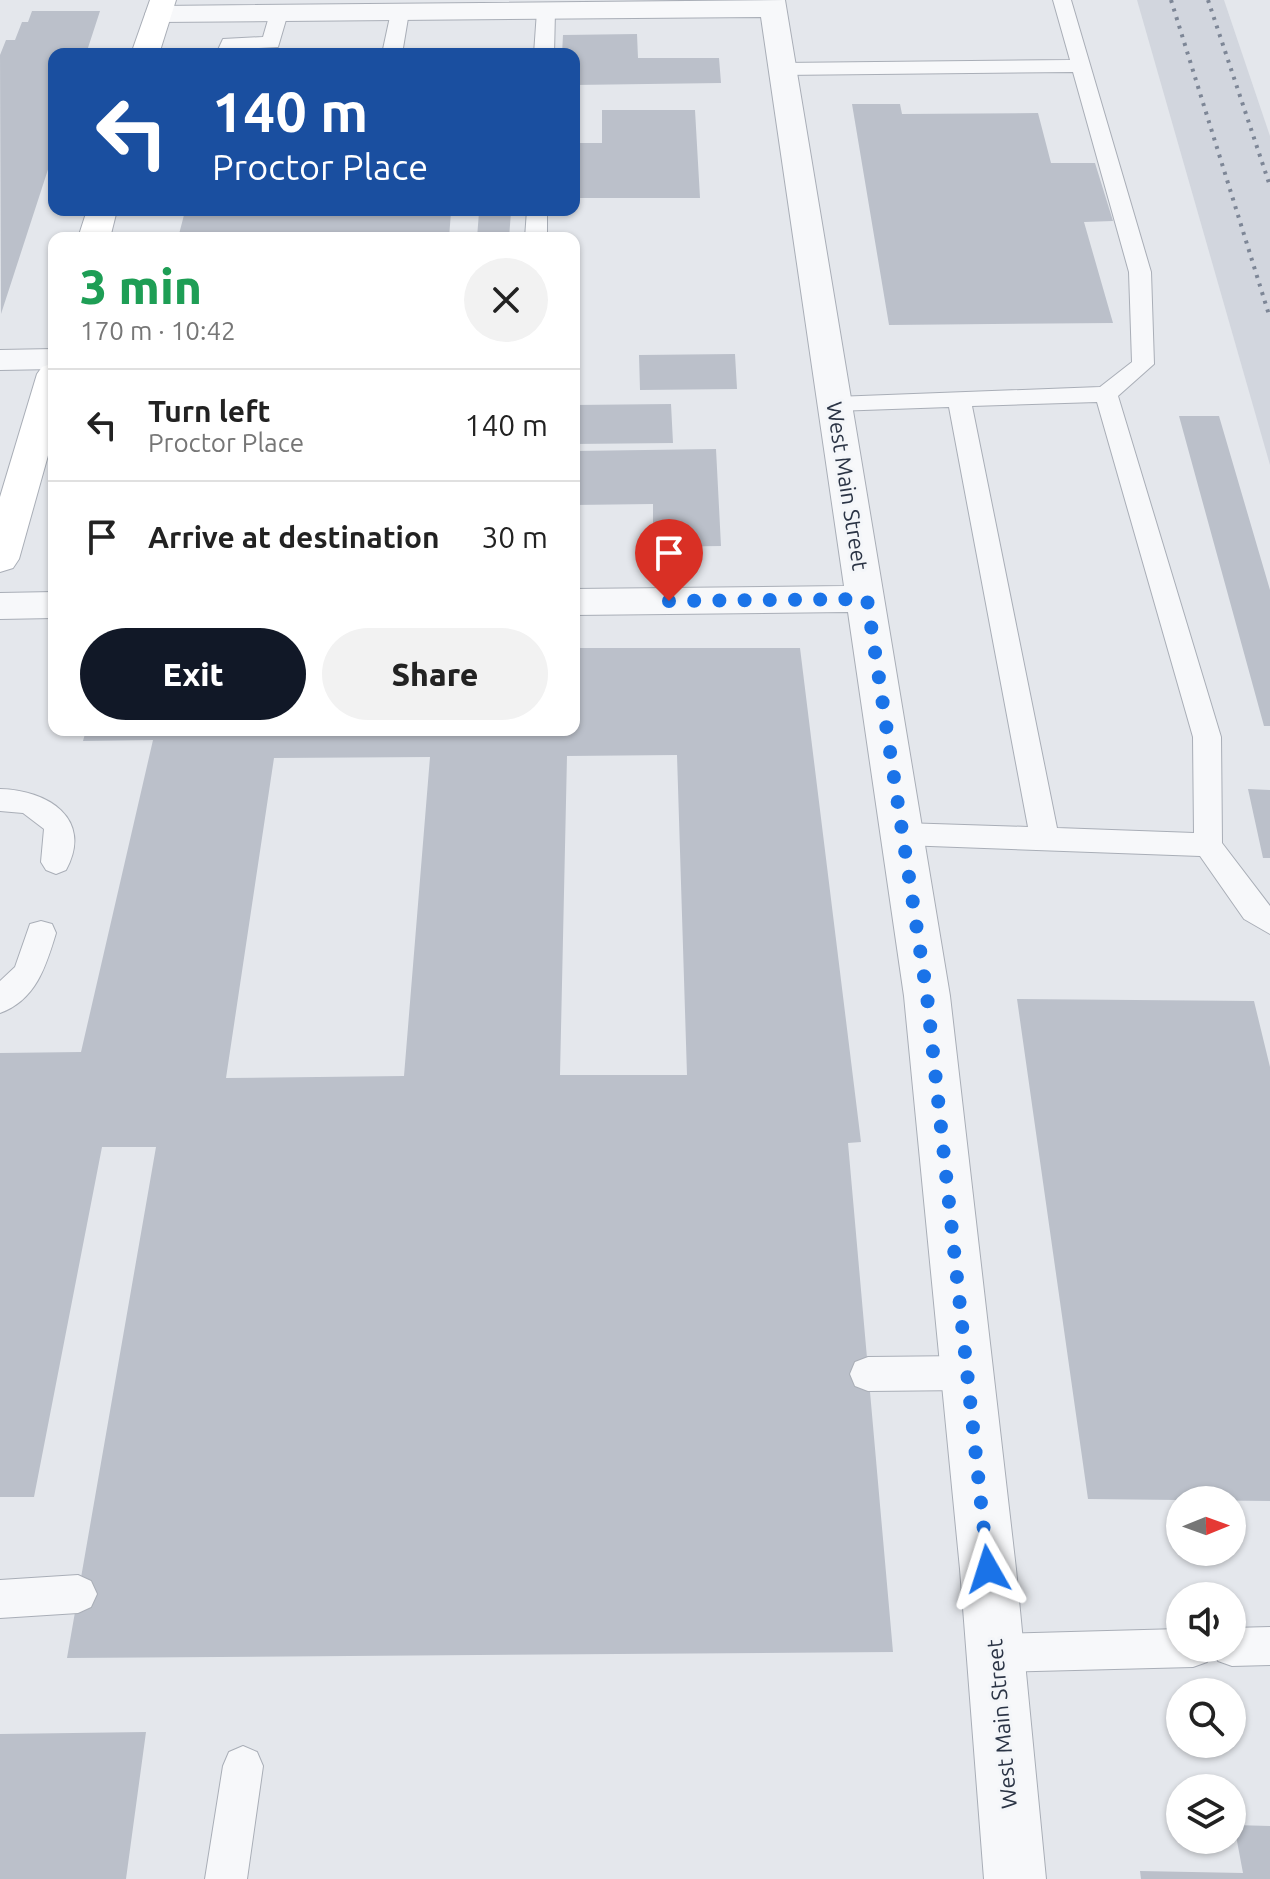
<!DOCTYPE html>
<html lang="en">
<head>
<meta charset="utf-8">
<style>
  :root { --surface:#fff; --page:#f2f2f2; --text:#222; --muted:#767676; --line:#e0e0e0; --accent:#111827 }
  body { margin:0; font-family:Ubuntu,sans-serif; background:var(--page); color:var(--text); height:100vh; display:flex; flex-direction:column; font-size:30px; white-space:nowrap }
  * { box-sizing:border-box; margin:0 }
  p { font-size:26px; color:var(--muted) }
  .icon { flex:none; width:44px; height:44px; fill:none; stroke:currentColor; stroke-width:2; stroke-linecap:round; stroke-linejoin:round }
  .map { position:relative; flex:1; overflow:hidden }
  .details { position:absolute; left:48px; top:232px; width:532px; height:504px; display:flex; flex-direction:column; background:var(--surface); border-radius:16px; box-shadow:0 2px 6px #0004 }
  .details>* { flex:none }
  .hud { position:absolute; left:48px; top:48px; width:532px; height:168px; border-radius:16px; box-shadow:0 2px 6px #0004; background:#1a4fa0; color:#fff; overflow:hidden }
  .needle { width:52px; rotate:89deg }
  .buttons { position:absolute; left:1166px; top:1486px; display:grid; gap:16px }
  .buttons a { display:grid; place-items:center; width:80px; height:80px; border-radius:50%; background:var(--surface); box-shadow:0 2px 6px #0004; font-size:40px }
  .pin { position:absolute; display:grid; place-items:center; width:68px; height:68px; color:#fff; margin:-82px -34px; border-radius:50% 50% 50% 0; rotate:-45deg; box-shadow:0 0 8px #0007 }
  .pin .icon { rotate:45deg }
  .me { position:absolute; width:88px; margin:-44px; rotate:354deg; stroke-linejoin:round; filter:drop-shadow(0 0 6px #0008) }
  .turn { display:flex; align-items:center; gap:28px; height:168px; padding:0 32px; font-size:36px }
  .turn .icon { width:104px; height:104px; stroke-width:2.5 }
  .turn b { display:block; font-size:56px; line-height:68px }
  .round { display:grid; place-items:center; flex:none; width:84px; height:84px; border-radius:42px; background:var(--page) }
  .head { display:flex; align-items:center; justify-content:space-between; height:136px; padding:0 32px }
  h1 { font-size:48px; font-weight:800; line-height:60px; color:#1e9e55 }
  .cta { display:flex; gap:16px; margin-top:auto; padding:16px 32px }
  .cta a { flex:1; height:92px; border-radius:48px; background:var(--accent); color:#fff; font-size:32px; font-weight:800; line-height:92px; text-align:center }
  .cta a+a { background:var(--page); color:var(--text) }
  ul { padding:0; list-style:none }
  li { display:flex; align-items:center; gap:24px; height:112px; padding:0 32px; border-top:2px solid var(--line) }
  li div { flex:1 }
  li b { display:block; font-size:30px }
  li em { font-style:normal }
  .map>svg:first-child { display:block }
  .built { fill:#d2d6de }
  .building { fill:#bbc0ca; fill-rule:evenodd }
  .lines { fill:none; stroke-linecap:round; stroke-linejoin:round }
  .service-casing { stroke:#a9aeb7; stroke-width:2 }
  .minor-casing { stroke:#a9aeb7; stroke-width:2 }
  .secondary-casing { stroke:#a9aeb7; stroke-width:2 }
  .service { fill:#f7f8fa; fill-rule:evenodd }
  .minor { fill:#f7f8fa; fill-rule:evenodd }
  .secondary { fill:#fff; fill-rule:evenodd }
  .rail { stroke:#7d8696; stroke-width:4; stroke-dasharray:3 6; stroke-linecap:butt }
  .route { stroke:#1a73e8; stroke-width:14; stroke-dasharray:0 25.2 }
  .labels { text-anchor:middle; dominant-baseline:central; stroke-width:6; stroke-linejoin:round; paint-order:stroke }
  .street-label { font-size:22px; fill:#2b3445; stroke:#f4f6f9 }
</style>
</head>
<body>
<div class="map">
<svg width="1270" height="1879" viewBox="0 0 1270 1879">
  <rect width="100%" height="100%" fill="#e4e7ec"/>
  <path class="built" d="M 1137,0 L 1224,0 L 1270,136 L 1270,465 Z"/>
  <path class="building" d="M 32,11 L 100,11 L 86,54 L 54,54 L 54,151 L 1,314 L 0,55 L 6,40 L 15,40 L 22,22 L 28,22 Z
    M 637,34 L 638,58 L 719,58 L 721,83 L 574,85 L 574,54 L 562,54 L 563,35 Z
    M 852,104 L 900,104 L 902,114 L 1038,113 L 1051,163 L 1095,163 L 1113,221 L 1084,222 L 1113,323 L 889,325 Z
    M 602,110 L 695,110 L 700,198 L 574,198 L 574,143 L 602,143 Z
    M 451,212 L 449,238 L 178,238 L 184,215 Z
    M 479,212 L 511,212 L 509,238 L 477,238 Z
    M 735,354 L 737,389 L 640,390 L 639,355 Z
    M 671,404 L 673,443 L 574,444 L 574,405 Z
    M 1179,416 L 1219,416 L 1270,590 L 1270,726 L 1264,726 Z
    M 716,449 L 721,546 L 653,547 L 653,504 L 574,505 L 574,451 Z
    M 574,648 L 800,648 L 861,1142 L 848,1143 L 893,1652 L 67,1658 L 156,1147 L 102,1147 L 34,1497 L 0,1497 L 0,1053 L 81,1052 L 153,740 L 83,741 L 86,730 L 574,730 ZM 677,755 L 687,1075 L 560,1075 L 567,756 ZM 430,757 L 404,1076 L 226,1078 L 274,758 Z
    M 1248,789 L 1270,790 L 1270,858 L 1263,858 Z
    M 1017,999 L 1254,1001 L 1270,1067 L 1270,1501 L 1088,1499 Z
    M 146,1732 L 126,1879 L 0,1879 L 0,1734 Z
    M 1234,1825 L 1270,1826 L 1270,1879 L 1141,1879 L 1140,1871 L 1243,1873 Z"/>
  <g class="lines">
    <g class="service-casing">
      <path id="service" d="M 1053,0 L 1071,0 L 1151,272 L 1154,364 L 1118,396 L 1221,737 L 1222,843 L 1270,906 L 1270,934 L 1244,919 L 1200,856 L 903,845 L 893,842 L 889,834 L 893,826 L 903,823 L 1028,827 L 949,407 L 835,411 L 823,404 L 835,397 L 1100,387 L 1132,362 L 1129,272 L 1073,72 L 782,75 L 772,69 L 782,63 L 1070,60 ZM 1097,402 L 1193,737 L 1194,833 L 1057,828 L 972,406 Z
        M 546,5 L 555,11 L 554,54 L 534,54 L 537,11 Z
        M 400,6 L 409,12 L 402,54 L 382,54 L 391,12 Z
        M 279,7 L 288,13 L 278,47 L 237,49 L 236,54 L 216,54 L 223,39 L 263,37 L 270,13 Z
        M 527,210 L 547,210 L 547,238 L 525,238 Z
        M 0,789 C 47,790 94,818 66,870 L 56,874 L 46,870 L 41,862 L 44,829 L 23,813 L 0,811 Z
        M 41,921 L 52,924 L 56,933 C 46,966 36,1000 0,1013 L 0,981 L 15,967 L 30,924 Z
        M 967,1356 L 980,1361 L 985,1373 L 980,1385 L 967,1390 L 868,1391 L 855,1386 L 850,1374 L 855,1362 L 868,1357 Z
        M 78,1575 L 91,1581 L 97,1594 L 91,1607 L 78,1613 L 0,1618 L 0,1580 Z
        M 1270,1627 L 1270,1665 L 1232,1666 L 1218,1661 L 1213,1648 L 1232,1648 L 1232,1628 Z
        M 1180,1629 L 1180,1648 L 1212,1648 L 1207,1662 L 1193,1667 L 995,1672 L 981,1667 L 976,1653 L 981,1639 L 995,1634 Z
        M 243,1746 L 257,1752 L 263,1766 L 247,1879 L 205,1879 L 223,1766 L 229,1752 Z"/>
    </g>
    <g class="minor-casing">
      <path id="minor" d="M 785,0 L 950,996 L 1016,1569 L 1046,1879 L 984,1879 L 960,1569 L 904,996 L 848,612 L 574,615 L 574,589 L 844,586 L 761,17 L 159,22 L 149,20 L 145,14 L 149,8 L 159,6 Z
        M 54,349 L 54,369 L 0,370 L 0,350 Z
        M 54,592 L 54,618 L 0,619 L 0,593 Z"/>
    </g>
    <g class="secondary-casing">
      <path id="secondary" d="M 150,0 L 176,0 L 159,54 L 131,54 Z
        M 87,210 L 117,210 L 110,238 L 78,238 Z
        M 54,363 L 54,434 L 19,559 L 13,568 L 0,572 L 0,497 L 37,374 L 42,367 Z"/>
    </g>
    <use href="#service" class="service"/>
    <use href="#minor" class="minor"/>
    <use href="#secondary" class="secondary"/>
    <path class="rail" d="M 1171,0 L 1270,318
      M 1208,0 L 1270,186"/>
  </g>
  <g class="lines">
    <path class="route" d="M 669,601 L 867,599 L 927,996 L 988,1569"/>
  </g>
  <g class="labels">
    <g class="street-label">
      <text transform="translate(848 486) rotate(81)">West Main Street</text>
      <text transform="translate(1001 1724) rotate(-95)">West Main Street</text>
    </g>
  </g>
</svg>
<div class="buttons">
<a><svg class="needle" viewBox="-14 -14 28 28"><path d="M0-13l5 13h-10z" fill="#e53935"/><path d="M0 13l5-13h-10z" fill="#767676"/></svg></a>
<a><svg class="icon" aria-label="sound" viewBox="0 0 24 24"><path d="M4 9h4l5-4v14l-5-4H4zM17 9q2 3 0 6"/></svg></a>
<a><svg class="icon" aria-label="search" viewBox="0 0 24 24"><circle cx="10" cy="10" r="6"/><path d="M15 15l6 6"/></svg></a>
<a><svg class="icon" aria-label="layers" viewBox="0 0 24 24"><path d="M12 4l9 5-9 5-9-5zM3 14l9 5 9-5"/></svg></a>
</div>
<div class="pin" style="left:669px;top:601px;background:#d93025"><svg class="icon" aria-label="arrive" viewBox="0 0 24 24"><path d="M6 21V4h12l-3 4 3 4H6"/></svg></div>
<svg class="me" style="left:988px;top:1569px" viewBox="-20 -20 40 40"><path d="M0-17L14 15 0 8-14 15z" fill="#1a73e8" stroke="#fff" stroke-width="4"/></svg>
<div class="hud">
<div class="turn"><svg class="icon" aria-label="left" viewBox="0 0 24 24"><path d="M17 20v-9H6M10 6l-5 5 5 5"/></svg><div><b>140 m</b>Proctor Place</div></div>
</div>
<section class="details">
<div class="head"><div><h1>3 min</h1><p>170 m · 10:42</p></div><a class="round"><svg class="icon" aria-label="close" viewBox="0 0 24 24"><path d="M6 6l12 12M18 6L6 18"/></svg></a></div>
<ul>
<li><svg class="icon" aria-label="left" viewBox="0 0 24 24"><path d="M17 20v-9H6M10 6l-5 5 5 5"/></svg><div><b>Turn left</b><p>Proctor Place</p></div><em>140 m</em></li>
<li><svg class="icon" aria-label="arrive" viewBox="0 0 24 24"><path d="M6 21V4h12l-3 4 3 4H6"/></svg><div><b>Arrive at destination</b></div><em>30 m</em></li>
</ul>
<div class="cta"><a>Exit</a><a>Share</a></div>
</section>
</div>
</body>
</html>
